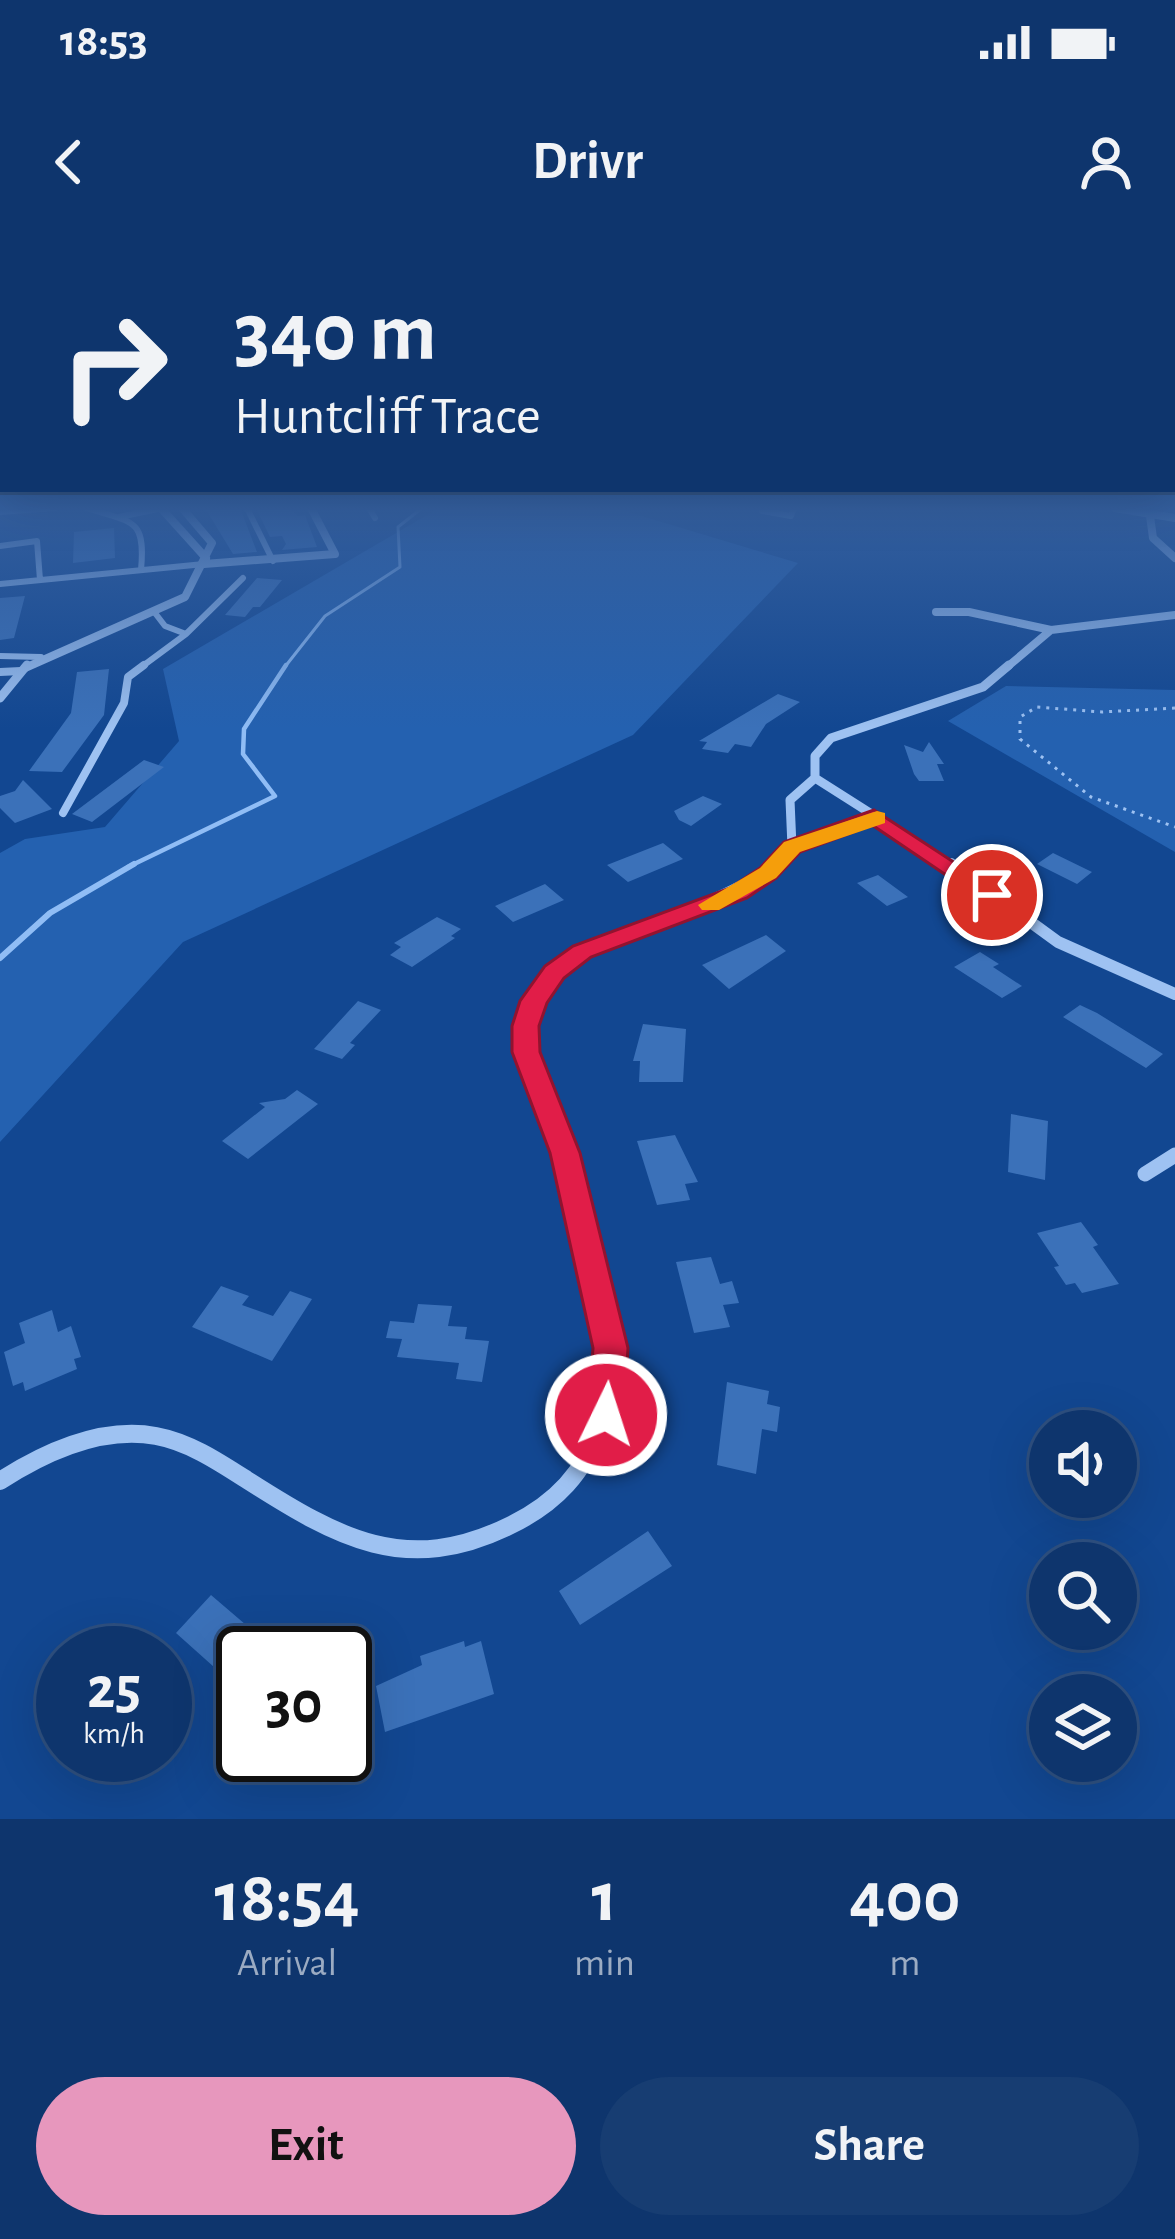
<!DOCTYPE html>
<html lang="en">
<head>
<meta charset="utf-8">
<style>
  :root { --surface:#0e356d; --page:#173d72; --text:#f1f3f6; --muted:#9babc2; --line:#2e5080; --accent:#e797bd }
  body { margin:0; font-family:"Alegreya Sans",sans-serif; background:var(--page); color:var(--text); height:100vh; display:flex; flex-direction:column; font-size:45px; white-space:nowrap }
  * { box-sizing:border-box; margin:0 }
  p { font-size:39px; color:var(--muted) }
  .icon { flex:none; width:66px; height:66px; fill:none; stroke:currentColor; stroke-width:2; stroke-linecap:round; stroke-linejoin:round }
  .map { position:relative; height:1579px; overflow:hidden }
  .drawer { display:flex; flex-direction:column; background:var(--surface); flex:1 }
  .drawer>* { flex:none }
  .banner { position:absolute; left:0px; top:0px; width:1176px; height:252px; box-shadow:0 12px 48px #0002,0 0 0 3px var(--line); background:#0e356d; color:var(--text); overflow:hidden }
  .buttons { position:absolute; left:1029px; top:1170px; display:grid; gap:24px }
  .buttons a { display:grid; place-items:center; width:108px; height:108px; border-radius:50%; background:var(--surface); box-shadow:0 12px 48px #0002,0 0 0 3px var(--line); font-size:60px }
  .speed { position:absolute; left:36px; top:1386px; display:flex; gap:24px; font-size:60px; font-weight:700; text-align:center }
  .speed>* { display:grid; place-content:center; width:156px; height:156px; border-radius:50%; background:var(--surface); box-shadow:0 12px 48px #0002,0 0 0 3px var(--line); line-height:1 }
  .speed small { font-size:30px; font-weight:400 }
  .speed .limit { border:6px solid #111; border-radius:18px; background:#fff; color:#111 }
  .pin { position:absolute; display:grid; place-items:center; width:102px; height:102px; color:#fff; margin:-51px; border:6px solid #fff; border-radius:50%; box-shadow:0 3px 12px #0007 }
  .me { position:absolute; width:132px; margin:-66px; rotate:4deg; stroke-linejoin:round; filter:drop-shadow(0 0 9px #0008) }
  .turn { display:flex; align-items:center; gap:42px; height:252px; padding:0 36px; font-size:54px }
  .turn .icon { width:156px; height:156px; stroke-width:2.5 }
  .turn b { display:block; font-size:84px; line-height:102px }
  .eta { display:flex; justify-content:space-evenly; align-items:center; height:204px; text-align:center }
  .eta b { font-size:72px; font-weight:600; line-height:84px }
  .button { display:flex; gap:24px; margin-top:auto; padding:24px 36px }
  .button a { flex:1; height:138px; border-radius:72px; background:var(--accent); color:#111; font-size:48px; font-weight:600; line-height:138px; text-align:center }
  .button a+a { background:var(--page); color:var(--text) }
  .status { display:flex; justify-content:space-between; align-items:center; height:84px; padding:0 60px; background:var(--surface); direction:ltr }
  .status svg { height:33px; fill:currentColor }
  header { display:flex; justify-content:space-between; align-items:center; height:156px; padding:0 36px; background:var(--surface); font-size:54px; font-weight:600 }
  .map>svg:first-child { display:block }
  .green { fill:#2461b0 }
  .lines { fill:none; stroke-linecap:round; stroke-linejoin:round }
  .stream-far2 { stroke:#90bdf5; stroke-width:3 }
  .stream-far1 { stroke:#90bdf5; stroke-width:4.5 }
  .stream { stroke:#90bdf5; stroke-width:6 }
  .building { fill:#3b71b9 }
  .path { stroke:#9ec2f2; stroke-width:3; stroke-dasharray:3 6; stroke-linecap:butt }
  .lane-far1 { stroke:#9ec2f2; stroke-width:6 }
  .lane { stroke:#9ec2f2; stroke-width:8 }
  .street-far4 { stroke:#9ec2f2; stroke-width:8 }
  .street-far3 { stroke:#9ec2f2; stroke-width:9 }
  .street-far2 { stroke:#9ec2f2; stroke-width:12 }
  .street-far1 { stroke:#9ec2f2; stroke-width:15 }
  .street { stroke:#9ec2f2; stroke-width:18 }
  .route { fill:#e11d48; stroke:#92132f; stroke-width:3 }
  .slow { fill:#f59e0b }
</style>
</head>
<body>
<div class="status"><b>18:53</b><svg viewBox="0 0 49 12"><path d="M0 12V9h3v3zM5 12V6h3v6zM10 12V3h3v9zM15 12V0h3v12zM26 1h20v11H26zM47 4h2v5h-2z"/></svg></div>
<header><svg class="icon" aria-label="back" viewBox="0 0 24 24"><path d="M15 5l-7 7 7 7"/></svg>Drivr<svg class="icon" aria-label="person" viewBox="0 0 24 24"><circle cx="12" cy="8" r="4"/><path d="M4 21q1-7 8-7t8 7"/></svg></header>
<div class="map">
<svg width="1175" height="1579" viewBox="0 0 1175 1579">
  <rect width="100%" height="100%" fill="#124791"/>
  <path class="green" d="M 439,268 L 615,268 L 798,323 L 633,495 L 183,702 L 0,902 L 0,613 L 25,599 L 105,587 L 179,501 L 163,429 Z
    M 1006,446 L 1175,450 L 1175,612 L 948,481 Z"/>
  <g class="lines">
    <path class="stream-far2" d="M 284,428 L 325,376 L 400,327 L 398,287 L 422,268"/>
    <path class="stream-far1" d="M 128,627 L 275,556 L 243,514 L 244,489 L 286,425"/>
    <path class="stream" d="M 0,718 L 50,673 L 134,624"/>
  </g>
  <path class="building" d="M 205,268 L 240,268 L 257,312 L 233,314 Z
    M 256,268 L 289,268 L 298,276 L 305,275 L 317,307 L 282,310 L 286,304 L 282,296 L 270,297 Z
    M 114,288 L 115,318 L 73,323 L 74,292 Z
    M 257,338 L 282,340 L 260,367 L 253,367 L 245,377 L 225,375 Z
    M 25,356 L 14,398 L 0,400 L 0,358 Z
    M 109,429 L 104,475 L 62,532 L 29,531 L 71,473 L 77,432 Z
    M 778,454 L 800,462 L 766,484 L 751,507 L 735,504 L 728,513 L 702,509 L 707,502 L 699,501 Z
    M 929,502 L 944,524 L 937,524 L 944,541 L 919,541 L 914,534 L 904,505 L 923,512 Z
    M 144,520 L 164,527 L 92,582 L 72,574 Z
    M 23,540 L 52,569 L 15,583 L 0,568 L 0,556 L 15,551 Z
    M 703,556 L 722,564 L 691,586 L 679,580 L 674,571 Z
    M 663,603 L 683,619 L 628,642 L 607,625 Z
    M 1053,613 L 1092,632 L 1077,644 L 1037,624 Z
    M 878,635 L 908,657 L 887,666 L 857,643 Z
    M 545,644 L 564,660 L 513,682 L 495,666 Z
    M 437,677 L 461,689 L 451,696 L 455,698 L 412,727 L 390,715 L 401,707 L 394,703 Z
    M 766,695 L 786,711 L 729,749 L 702,725 Z
    M 980,712 L 999,724 L 993,727 L 1022,746 L 1002,758 L 954,727 Z
    M 358,761 L 381,770 L 350,803 L 355,805 L 342,819 L 314,809 Z
    M 1080,765 L 1097,773 L 1163,814 L 1146,828 L 1063,777 Z
    M 643,784 L 686,789 L 683,842 L 639,842 L 640,821 L 633,821 Z
    M 297,850 L 318,864 L 248,919 L 222,901 L 265,867 L 259,863 L 285,859 Z
    M 1011,874 L 1048,881 L 1045,940 L 1008,932 Z
    M 675,895 L 698,942 L 685,944 L 690,960 L 657,965 L 637,901 Z
    M 1081,982 L 1098,1005 L 1093,1007 L 1119,1044 L 1082,1053 L 1075,1043 L 1066,1045 L 1054,1027 L 1059,1026 L 1037,993 Z
    M 711,1017 L 720,1044 L 732,1041 L 739,1063 L 723,1065 L 730,1087 L 694,1093 L 676,1022 Z
    M 221,1046 L 249,1056 L 242,1065 L 273,1076 L 290,1051 L 312,1059 L 272,1121 L 192,1087 Z
    M 418,1064 L 452,1066 L 448,1086 L 467,1087 L 465,1099 L 489,1101 L 482,1142 L 456,1139 L 459,1123 L 397,1117 L 402,1099 L 386,1098 L 390,1081 L 414,1083 Z
    M 52,1070 L 58,1092 L 71,1086 L 81,1117 L 74,1119 L 77,1129 L 25,1151 L 23,1142 L 13,1146 L 4,1112 L 25,1103 L 19,1083 Z
    M 727,1142 L 769,1151 L 767,1164 L 780,1167 L 777,1192 L 762,1189 L 756,1234 L 717,1225 Z
    M 648,1291 L 672,1326 L 580,1385 L 559,1351 Z
    M 211,1355 L 279,1413 L 243,1413 L 243,1453 L 176,1393 Z
    M 464,1401 L 465,1407 L 481,1401 L 494,1454 L 385,1492 L 376,1446 L 422,1425 L 420,1416 Z"/>
  <g class="lines">
    <path class="path" d="M 1175,468 L 1102,472 L 1037,467 L 1020,477 L 1020,499 L 1091,557 L 1175,587"/>
    <path class="lane-far1" d="M 87,268 C 132,283 146,277 141,330
      M 247,268 L 273,321
      M 369,268 L 375,278
      M 767,268 L 762,271 L 791,276 L 794,268
      M 0,272 L 54,268
      M 119,277 L 163,268
      M 0,306 L 37,301 L 40,340
      M 0,344 L 204,324
      M 186,394 L 243,338
      M 0,416 L 41,417
      M 140,428 L 186,394 L 165,386 L 155,373"/>
    <path class="lane" d="M 0,432 L 21,431
      M 63,573 L 124,463 L 128,437 L 144,425"/>
    <path class="street-far4" d="M 161,268 L 206,318
      M 1115,268 L 1175,278
      M 1150,276 L 1153,298 L 1175,318
      M 204,324 L 335,314 L 311,268
      M 936,372 L 969,372 L 1051,390
      M 25,428 L 185,357 L 212,303 L 182,268
      M 1006,428 L 1051,390 L 1175,375"/>
    <path class="street-far3" d="M 0,458 L 27,425
      M 815,538 L 790,560 L 792,607 L 874,576
      M 771,627 L 792,607
      M 955,627 L 815,538 L 815,516 L 831,498 L 983,447 L 1009,425"/>
    <path class="street-far2" d="M 951,624 L 1058,702 L 1175,754
      M 550,876 C 460,682 674,707 775,624"/>
    <path class="street-far1" d="M 548,873 C 583,947 625,1110 599,1188
      M 1145,934 L 1175,915"/>
    <path class="street" d="M 0,1241 C 45,1212 101,1186 156,1196 C 189,1202 219,1222 247,1240 C 338,1298 406,1337 511,1285 C 556,1263 584,1233 601,1185"/>
  </g>
  <linearGradient id="sky" x2="0" y2="1"><stop stop-color="#0a2750"/><stop offset="0.55" stop-color="#335e9d"/><stop offset="1" stop-color="#335e9d" stop-opacity="0"/></linearGradient>
  <rect width="1175" height="489" fill="url(#sky)"/>
  <path class="route" d="M 874,570 L 1004,655 L 992,662 L 983,660 L 872,585 L 800,612 L 776,638 L 747,658 L 591,717 L 564,738 L 547,763 L 539,786 L 540,812 L 580,913 L 628,1108 L 624,1175 L 619,1187 L 606,1191 L 593,1187 L 588,1175 L 593,1108 L 550,913 L 512,812 L 512,786 L 520,761 L 545,726 L 573,706 L 730,648 L 760,628 L 784,602 Z"/>
  <path class="slow" d="M 877,571 L 885,573 L 885,583 L 800,612 L 776,638 L 719,670 L 702,670 L 698,665 L 760,628 L 784,602 Z"/>
</svg>
<div class="buttons">
<a><svg class="icon" aria-label="sound" viewBox="0 0 24 24"><path d="M4 9h4l5-4v14l-5-4H4zM17 9q2 3 0 6"/></svg></a>
<a><svg class="icon" aria-label="search" viewBox="0 0 24 24"><circle cx="10" cy="10" r="6"/><path d="M15 15l6 6"/></svg></a>
<a><svg class="icon" aria-label="layers" viewBox="0 0 24 24"><path d="M12 4l9 5-9 5-9-5zM3 14l9 5 9-5"/></svg></a>
</div>
<div class="speed"><div>25<small>km/h</small></div><div class="limit">30</div></div>
<div class="pin" style="left:992px;top:655px;background:#d93025"><svg class="icon" aria-label="arrive" viewBox="0 0 24 24"><path d="M6 21V4h12l-3 4 3 4H6"/></svg></div>
<svg class="me" style="left:606px;top:1175px" viewBox="-20 -20 40 40"><circle r="17" fill="#e11d48" stroke="#fff" stroke-width="3"/><path d="M0-11L8 9 0 5-8 9z" fill="#fff"/></svg>
<div class="banner">
<div class="turn"><svg class="icon" aria-label="right" viewBox="0 0 24 24"><path d="M7 20v-9h11M14 6l5 5-5 5"/></svg><div><b>340 m</b>Huntcliff Trace</div></div>
</div>
</div>
<section class="drawer">
<div class="eta">
<div><b>18:54</b><p>Arrival</p></div>
<div><b>1</b><p>min</p></div>
<div><b>400</b><p>m</p></div>
</div>
<div class="button"><a>Exit</a><a>Share</a></div>
</section>
</body>
</html>
